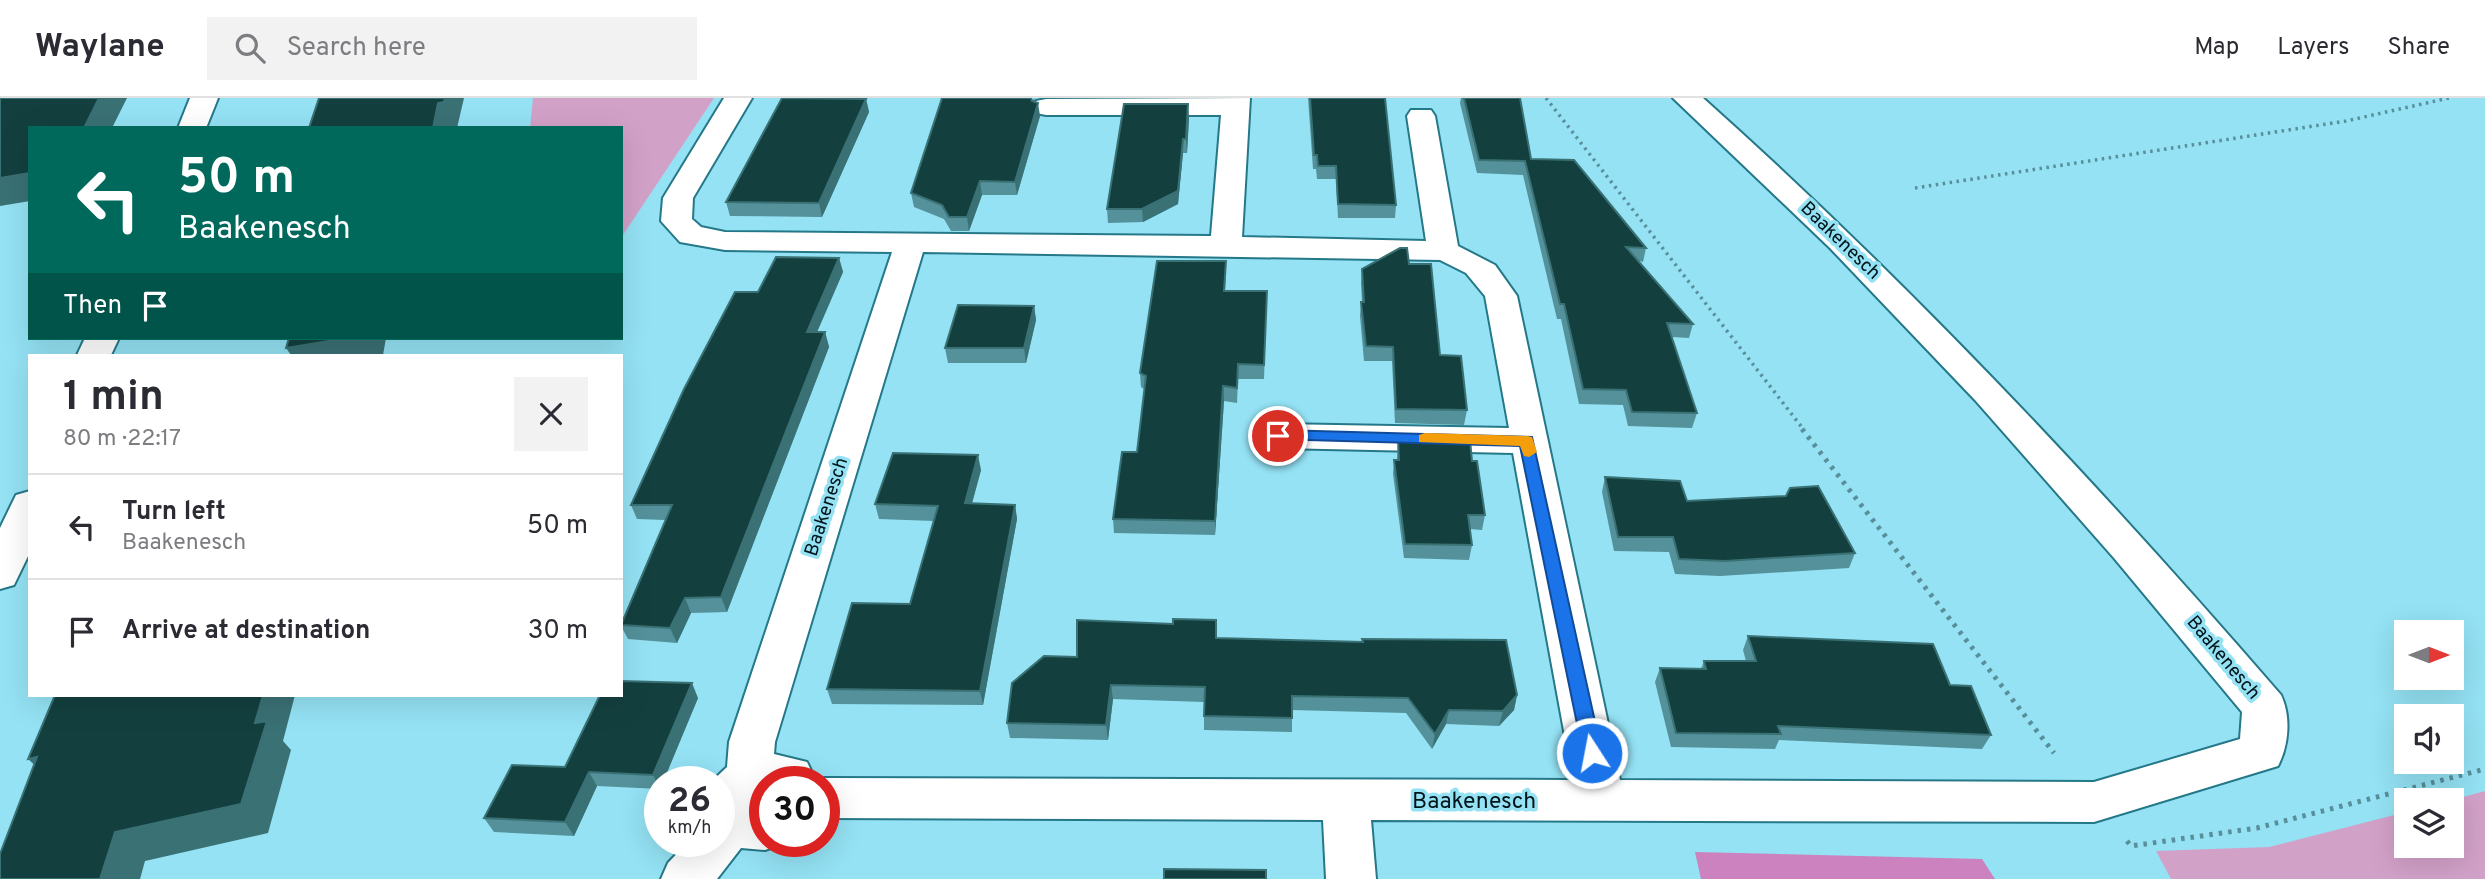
<!DOCTYPE html>
<html lang="en">
<head>
<meta charset="utf-8">
<style>
  :root { --surface:#fff; --page:#f2f2f3; --text:#2b2b33; --muted:#7c7c81; --line:#e1e1e2 }
  body { margin:0; font-family:Overpass,sans-serif; background:var(--page); color:var(--text); height:100vh; display:flex; flex-direction:column; font-size:26px; white-space:nowrap }
  * { box-sizing:border-box; margin:0 }
  p { font-size:23px; color:var(--muted) }
  .icon { flex:none; width:38px; height:38px; fill:none; stroke:currentColor; stroke-width:2; stroke-linecap:round; stroke-linejoin:round }
  .map { position:relative; flex:1; overflow:hidden }
  .sheet { position:absolute; left:28px; top:256px; width:595px; height:343px; display:flex; flex-direction:column; background:var(--surface); border-radius:0px; box-shadow:0 7px 28px #0002 }
  .sheet>* { flex:none }
  .guide { position:absolute; left:28px; top:28px; width:595px; height:214px; border-radius:0px; box-shadow:0 7px 28px #0002; background:#00695c; color:#fff; overflow:hidden }
  .needle { width:46px; rotate:90deg }
  .controls { position:absolute; left:2394px; top:522px; display:grid; gap:14px }
  .controls a { display:grid; place-items:center; width:70px; height:70px; border-radius:0px; background:var(--surface); box-shadow:0 7px 28px #0002; font-size:35px }
  .speed { position:absolute; left:644px; top:668px; display:flex; gap:14px; font-size:35px; font-weight:700; text-align:center }
  .speed>* { display:grid; place-content:center; width:91px; height:91px; border-radius:50%; background:var(--surface); box-shadow:0 7px 28px #0002; line-height:1 }
  .speed small { font-size:18px; font-weight:400 }
  .speed .limit { border:10px solid #d22; background:#fff; color:#111 }
  .pin { position:absolute; display:grid; place-items:center; width:60px; height:60px; color:#fff; margin:-30px; border:4px solid #fff; border-radius:50%; box-shadow:0 2px 7px #0007 }
  .me { position:absolute; width:77px; margin:-38px; rotate:349deg; stroke-linejoin:round; filter:drop-shadow(0 0 5px #0008) }
  .turn { display:flex; align-items:center; gap:24px; height:147px; padding:0 35px; font-size:32px }
  .turn .icon { width:91px; height:91px; stroke-width:2.5 }
  .turn b { display:block; font-size:49px; line-height:60px }
  .then { display:flex; align-items:center; height:66px; padding:0 35px; background:#0003; gap:14px; font-size:26px }
  .round { display:grid; place-items:center; flex:none; width:74px; height:74px; border-radius:0px; background:var(--page) }
  .head { display:flex; align-items:center; justify-content:space-between; height:119px; padding:0 35px }
  h1 { font-size:42px; font-weight:700; line-height:52px }
  ul { padding:0; list-style:none }
  li { display:flex; align-items:center; gap:21px; height:105px; padding:0 35px; border-top:2px solid var(--line) }
  li div { flex:1 }
  li b { display:block; font-size:26px }
  li em { font-style:normal }
  header { display:flex; align-items:center; gap:42px; box-sizing:border-box; height:98px; padding:0 35px; background:var(--surface); border-bottom:2px solid var(--line) }
  header strong { font-size:33px }
  nav { display:flex; gap:38px; margin-inline-start:auto; font-size:24px }
  .search { width:490px; height:63px; background:var(--page); display:flex; align-items:center; gap:18px; box-sizing:border-box; padding:0 24px; border-radius:0px; color:var(--muted); font-size:26px }
  .map>svg:first-child { display:block }
  .green { fill:#d2a1c8 }
  .forest { fill:#cc82bf }
  .lines { fill:none; stroke-linecap:round; stroke-linejoin:round }
  .minor-casing { stroke:#257888; stroke-width:4 }
  .tertiary-casing { stroke:#257888; stroke-width:4 }
  .path-far1 { stroke:#588f9b; stroke-width:3.5; stroke-dasharray:2.5 4.5; stroke-linecap:butt }
  .path { stroke:#588f9b; stroke-width:5; stroke-dasharray:3.5 6; stroke-linecap:butt }
  .minor { fill:#fff; fill-rule:evenodd }
  .tertiary { fill:#fff; fill-rule:evenodd }
  .wall { fill:#54919a }
  .shaded-wall { fill:#3a7175 }
  .building { fill:#13403f; stroke:#3a7175; stroke-width:2 }
  .route { fill:#1a73e8; stroke:#114b97; stroke-width:2 }
  .slow { fill:#f59e0b }
  .labels { text-anchor:middle; dominant-baseline:central; stroke-width:7; stroke-linejoin:round; paint-order:stroke }
  .street-label { font-size:19px; fill:#001419; stroke:#94e2f4 }
  .near-street-label { font-size:23px; fill:#001419; stroke:#94e2f4 }
</style>
</head>
<body>
<header>
<strong>Waylane</strong>
<div class="search"><svg class="icon" aria-label="search" viewBox="0 0 24 24"><circle cx="10" cy="10" r="6"/><path d="M15 15l6 6"/></svg>Search here</div>
<nav><a>Map</a><a>Layers</a><a>Share</a></nav>
</header>
<div class="map">
<svg width="2485" height="781" viewBox="0 0 2485 781">
  <rect width="100%" height="100%" fill="#94e2f4"/>
  <path class="green" d="M 533,0 L 714,0 L 621,140 L 621,30 L 530,30 Z
    M 2485,693 L 2485,781 L 2171,781 L 2156,753 L 2269,749 L 2406,714 L 2406,747 L 2452,747 L 2452,702 Z"/>
  <path class="forest" d="M 1695,754 L 1982,761 L 1995,781 L 1701,781 Z"/>
  <g class="lines">
    <g class="minor-casing">
      <path id="minor" d="M 724,0 L 752,0 L 693,100 L 692,121 L 701,129 L 725,134 L 1211,138 L 1221,17 L 1046,17 L 1036,15 L 1032,9 L 1036,3 L 1046,1 L 1250,0 L 1242,139 L 1426,143 L 1407,18 L 1411,12 L 1431,12 L 1435,18 L 1458,148 L 1495,167 L 1517,198 L 1620,682 L 2094,684 L 2240,641 L 2242,614 L 2114,460 L 1975,302 L 1830,150 L 1673,0 L 1703,0 C 1910,185 2099,387 2281,597 C 2291,618 2289,647 2278,668 L 2094,724 L 1371,722 L 1376,781 L 1326,781 L 1323,722 L 824,720 L 824,684 L 765,684 L 765,696 L 753,702 L 750,709 L 765,710 L 765,744 L 782,746 L 765,752 L 741,750 L 717,781 L 661,781 L 668,765 L 688,744 L 719,744 L 719,684 L 711,684 L 727,669 L 729,644 L 892,154 L 725,152 L 680,144 L 661,123 L 663,100 ZM 923,154 L 1440,162 L 1466,175 L 1485,198 L 1509,330 L 1278,326 L 1265,329 L 1260,338 L 1265,347 L 1278,350 L 1513,355 L 1573,682 L 824,680 L 816,683 L 807,664 L 774,656 L 775,644 Z"/>
    </g>
    <g class="tertiary-casing">
      <path id="tertiary" d="M 190,0 L 218,0 L 206,30 L 178,30 Z
        M 85,240 L 119,240 L 111,257 L 77,257 Z
        M 30,393 L 30,454 L 14,487 L 0,491 L 0,430 L 16,397 Z"/>
    </g>
    <path class="path-far1" d="M 1546,0 L 1804,332
      M 1915,90 L 2346,23 L 2449,0"/>
    <path class="path" d="M 1802,331 L 2054,655
      M 2127,743 L 2131,748 L 2257,730 L 2485,671"/>
    <use href="#minor" class="minor"/>
    <use href="#tertiary" class="tertiary"/>
  </g>
  <path class="wall" d="M 782,0 L 850,0 L 866,1 L 869,14 L 822,119 L 730,118 L 726,104 Z
    M 1035,0 L 1033,4 L 1040,18 L 1017,97 L 982,97 L 969,133 L 951,133 L 944,121 L 914,109 L 911,95 Z
    M 1308,0 L 1385,0 L 1396,107 L 1395,120 L 1338,120 L 1336,81 L 1317,81 L 1316,71 L 1313,71 Z
    M 1461,0 L 1520,0 L 1531,61 L 1646,150 L 1643,164 L 1639,163 L 1693,226 L 1689,240 L 1672,239 L 1697,315 L 1692,330 L 1628,328 L 1623,307 L 1579,306 L 1561,221 L 1557,221 L 1523,77 L 1477,75 L 1460,5 Z
    M 1189,20 L 1187,55 L 1183,55 L 1178,106 L 1143,124 L 1108,125 L 1107,111 Z
    M 839,160 L 843,174 L 817,234 L 825,234 L 829,249 L 727,514 L 691,515 L 677,545 L 628,541 L 621,528 L 621,525 L 665,422 L 637,421 L 631,407 L 758,194 Z
    M 1409,166 L 1440,257 L 1467,312 L 1464,327 L 1395,325 L 1392,263 L 1364,263 L 1360,218 L 1361,204 L 1362,204 L 1361,185 L 1362,171 Z
    M 1226,177 L 1225,193 L 1267,193 L 1264,281 L 1238,281 L 1237,305 L 1224,303 L 1215,437 L 1114,435 L 1113,421 L 1137,354 L 1144,291 L 1141,289 L 1140,275 Z
    M 1034,208 L 1036,222 L 1026,265 L 948,265 L 945,250 Z
    M 1398,341 L 1472,363 L 1485,417 L 1482,432 L 1470,431 L 1472,447 L 1469,462 L 1404,460 L 1393,376 L 1394,362 L 1397,362 Z
    M 981,372 L 972,405 L 1015,407 L 1017,421 L 983,607 L 832,606 L 827,591 L 910,506 L 934,423 L 879,421 L 875,406 Z
    M 1605,379 L 1687,403 L 1855,455 L 1849,470 L 1720,478 L 1675,476 L 1669,454 L 1614,453 L 1602,394 Z
    M 1173,526 L 1216,540 L 1517,597 L 1514,612 L 1499,628 L 1446,626 L 1432,651 L 1406,615 L 1292,612 L 1292,634 L 1204,632 L 1204,604 L 1113,601 L 1108,642 L 1010,640 L 1007,625 L 1077,559 Z
    M 1748,538 L 1950,587 L 1991,637 L 1982,651 L 1779,642 L 1775,651 L 1671,649 L 1655,584 L 1660,570 L 1701,571 L 1704,563 L 1746,563 L 1743,552 Z
    M 698,600 L 663,684 L 660,684 L 660,691 L 597,688 L 574,738 L 494,734 L 484,720 L 565,669 Z"/>
  <path class="shaded-wall" d="M 99,0 L 127,0 L 112,30 L 84,30 Z
    M 445,0 L 464,0 L 457,30 L 433,30 L 438,5 Z
    M 866,1 L 869,14 L 822,119 L 819,105 Z
    M 1038,5 L 1040,18 L 1017,97 L 1015,84 Z
    M 1188,6 L 1189,20 L 1187,55 L 1186,41 Z
    M 1183,41 L 1183,55 L 1178,106 L 1143,124 L 1142,111 Z
    M 30,75 L 30,103 L 0,108 L 0,80 Z
    M 980,83 L 982,97 L 969,133 L 967,119 Z
    M 839,160 L 843,174 L 811,248 L 807,234 Z
    M 1034,208 L 1036,222 L 1026,265 L 1024,250 Z
    M 825,234 L 829,249 L 727,514 L 721,499 Z
    M 347,240 L 386,240 L 383,257 L 291,257 L 286,250 Z
    M 1223,288 L 1224,303 L 1215,437 L 1215,423 Z
    M 978,357 L 981,372 L 968,420 L 965,405 Z
    M 1015,407 L 1017,421 L 983,607 L 980,593 Z
    M 685,500 L 691,515 L 677,545 L 670,530 Z
    M 692,585 L 698,600 L 663,684 L 660,684 L 660,690 L 653,677 Z
    M 1111,587 L 1113,601 L 1108,642 L 1106,627 Z
    M 263,597 L 295,597 L 283,643 L 291,652 L 268,735 L 145,763 L 140,781 L 100,781 L 115,734 L 255,625 Z
    M 1517,597 L 1514,612 L 1499,628 L 1503,613 Z
    M 1449,612 L 1446,626 L 1432,651 L 1435,636 Z
    M 37,659 L 60,690 L 28,661 Z
    M 589,674 L 597,688 L 574,738 L 565,724 Z"/>
  <path class="building" d="M 0,0 L 99,0 L 84,30 L 30,30 L 30,75 L 0,80 Z
    M 319,0 L 445,0 L 444,4 L 438,5 L 433,30 L 309,30 Z
    M 782,0 L 866,1 L 819,105 L 726,104 Z
    M 942,0 L 1031,0 L 1032,3 L 1038,5 L 1015,84 L 980,83 L 967,119 L 949,119 L 942,107 L 911,95 Z
    M 1310,0 L 1385,0 L 1396,107 L 1338,106 L 1336,68 L 1318,68 L 1317,57 L 1314,57 Z
    M 1464,0 L 1520,0 L 1531,61 L 1574,62 L 1646,150 L 1626,149 L 1693,226 L 1667,225 L 1697,315 L 1632,314 L 1626,292 L 1583,291 L 1564,206 L 1560,206 L 1525,63 L 1479,62 Z
    M 1124,6 L 1188,6 L 1186,41 L 1183,41 L 1178,93 L 1142,111 L 1107,111 Z
    M 1400,150 L 1407,150 L 1409,166 L 1431,166 L 1440,257 L 1461,258 L 1467,312 L 1396,311 L 1393,249 L 1366,248 L 1361,204 L 1364,204 L 1362,171 Z
    M 776,159 L 839,160 L 807,234 L 825,234 L 721,499 L 685,500 L 670,530 L 621,527 L 672,407 L 631,407 L 684,291 L 735,194 L 758,194 Z
    M 1157,163 L 1226,163 L 1224,193 L 1267,193 L 1264,267 L 1238,266 L 1237,290 L 1223,288 L 1215,423 L 1113,421 L 1122,354 L 1137,354 L 1146,278 L 1140,275 Z
    M 958,207 L 1034,208 L 1024,250 L 945,250 Z
    M 289,240 L 347,240 L 286,250 Z
    M 1398,341 L 1470,342 L 1472,363 L 1477,363 L 1485,417 L 1468,417 L 1472,447 L 1405,446 L 1394,362 L 1399,362 Z
    M 893,355 L 978,357 L 965,405 L 1015,407 L 980,593 L 827,591 L 852,505 L 910,506 L 938,408 L 875,406 Z
    M 1605,379 L 1680,383 L 1687,403 L 1786,398 L 1790,390 L 1818,388 L 1855,455 L 1725,463 L 1679,461 L 1673,439 L 1618,439 Z
    M 1173,521 L 1216,522 L 1216,540 L 1363,544 L 1362,541 L 1506,542 L 1517,597 L 1503,613 L 1449,612 L 1435,636 L 1408,600 L 1292,598 L 1292,620 L 1204,618 L 1205,589 L 1111,587 L 1106,627 L 1007,625 L 1012,585 L 1044,558 L 1077,559 L 1077,522 L 1173,526 Z
    M 1748,538 L 1933,546 L 1950,587 L 1971,588 L 1991,637 L 1778,628 L 1781,636 L 1676,635 L 1660,570 L 1706,571 L 1704,563 L 1756,563 Z
    M 621,583 L 692,585 L 653,677 L 589,674 L 565,724 L 484,720 L 512,667 L 565,669 L 600,597 L 621,597 Z
    M 55,597 L 263,597 L 255,625 L 267,623 L 241,706 L 115,734 L 100,781 L 0,781 L 0,756 L 37,659 L 28,661 Z
    M 1164,771 L 1266,772 L 1266,781 L 1164,781 Z"/>
  <path class="route" d="M 1278,332 L 1532,339 L 1602,655 L 1599,661 L 1586,661 L 1583,655 L 1520,348 L 1272,341 L 1270,338 Z"/>
  <path class="slow" d="M 1425,335 L 1527,338 L 1532,339 L 1537,354 L 1529,359 L 1524,358 L 1520,348 L 1419,344 L 1419,337 Z"/>
  <g class="labels">
    <g class="street-label">
      <text transform="translate(1840 143) rotate(44)">Baakenesch</text>
      <text transform="translate(827 409) rotate(-72)">Baakenesch</text>
      <text transform="translate(2223 560) rotate(50)">Baakenesch</text>
    </g>
    <g class="near-street-label">
      <text x="1474" y="704">Baakenesch</text>
    </g>
  </g>
</svg>
<div class="controls">
<a><svg class="needle" viewBox="-14 -14 28 28"><path d="M0-13l5 13h-10z" fill="#e53935"/><path d="M0 13l5-13h-10z" fill="#7c7c81"/></svg></a>
<a><svg class="icon" aria-label="sound" viewBox="0 0 24 24"><path d="M4 9h4l5-4v14l-5-4H4zM17 9q2 3 0 6"/></svg></a>
<a><svg class="icon" aria-label="layers" viewBox="0 0 24 24"><path d="M12 4l9 5-9 5-9-5zM3 14l9 5 9-5"/></svg></a>
</div>
<div class="speed"><div>26<small>km/h</small></div><div class="limit">30</div></div>
<div class="pin" style="left:1278px;top:338px;background:#d93025"><svg class="icon" aria-label="arrive" viewBox="0 0 24 24"><path d="M6 21V4h12l-3 4 3 4H6"/></svg></div>
<svg class="me" style="left:1592px;top:655px" viewBox="-20 -20 40 40"><circle r="17" fill="#1a73e8" stroke="#fff" stroke-width="3"/><path d="M0-11L8 9 0 5-8 9z" fill="#fff"/></svg>
<div class="guide">
<div class="turn"><svg class="icon" aria-label="left" viewBox="0 0 24 24"><path d="M17 20v-9H6M10 6l-5 5 5 5"/></svg><div><b>50 m</b>Baakenesch</div></div>
<div class="then">Then<svg class="icon" aria-label="arrive" viewBox="0 0 24 24"><path d="M6 21V4h12l-3 4 3 4H6"/></svg></div>
</div>
<section class="sheet">
<div class="head"><div><h1>1 min</h1><p>80 m · 22:17</p></div><a class="round"><svg class="icon" aria-label="close" viewBox="0 0 24 24"><path d="M6 6l12 12M18 6L6 18"/></svg></a></div>
<ul>
<li><svg class="icon" aria-label="left" viewBox="0 0 24 24"><path d="M17 20v-9H6M10 6l-5 5 5 5"/></svg><div><b>Turn left</b><p>Baakenesch</p></div><em>50 m</em></li>
<li><svg class="icon" aria-label="arrive" viewBox="0 0 24 24"><path d="M6 21V4h12l-3 4 3 4H6"/></svg><div><b>Arrive at destination</b></div><em>30 m</em></li>
</ul>
</section>
</div>
</body>
</html>
